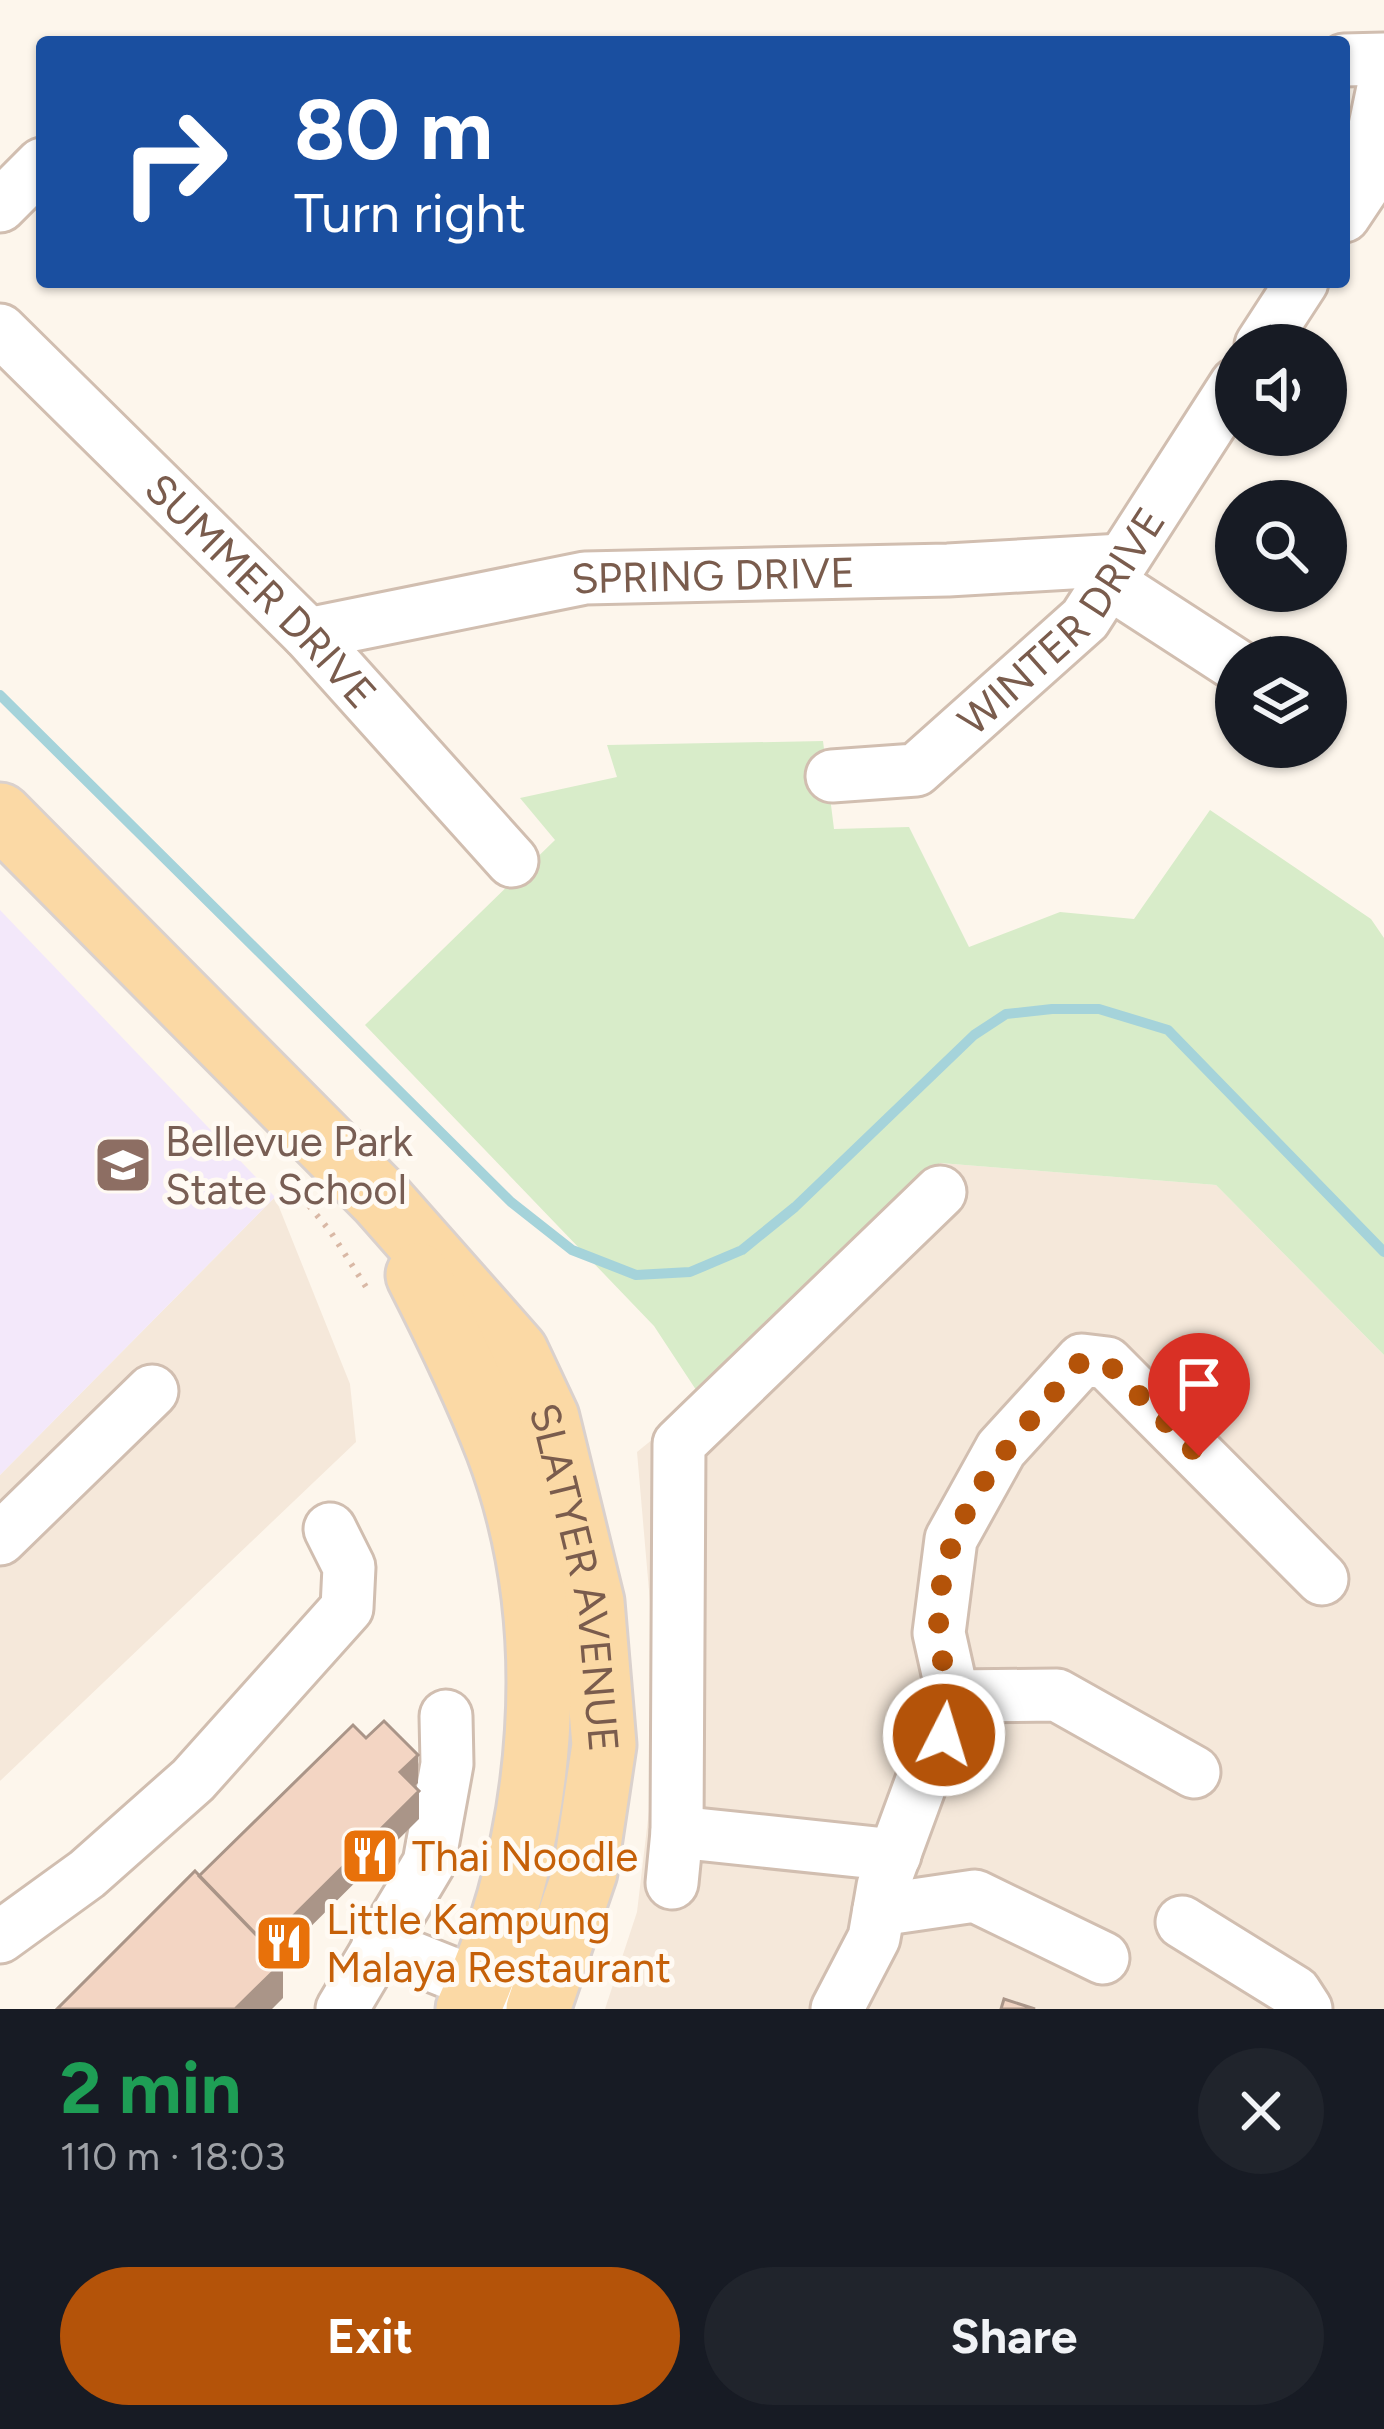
<!DOCTYPE html>
<html lang="en">
<head>
<meta charset="utf-8">
<style>
  :root { --surface:#171b24; --page:#20242c; --text:#f1f3f6; --muted:#9ea1a6; --accent:#b45309 }
  body { margin:0; font-family:Figtree,sans-serif; background:var(--page); color:var(--text); height:100vh; display:flex; flex-direction:column; font-size:45px; white-space:nowrap }
  * { box-sizing:border-box; margin:0 }
  p { font-size:39px; color:var(--muted) }
  .icon { flex:none; width:66px; height:66px; fill:none; stroke:currentColor; stroke-width:2; stroke-linecap:round; stroke-linejoin:round }
  .map { position:relative; height:2009px; overflow:hidden }
  .drawer { display:flex; flex-direction:column; background:var(--surface); flex:1 }
  .drawer>* { flex:none }
  .guide { position:absolute; left:36px; top:36px; width:1314px; height:252px; border-radius:12px; box-shadow:0 3px 9px #0004; background:#1a4fa0; color:#fff; overflow:hidden }
  .fabs { position:absolute; left:1215px; top:324px; display:grid; gap:24px }
  .fabs a { display:grid; place-items:center; width:132px; height:132px; border-radius:50%; background:var(--surface); box-shadow:0 3px 9px #0004; font-size:60px }
  .pin { position:absolute; display:grid; place-items:center; width:102px; height:102px; color:#fff; margin:-123px -51px; border-radius:50% 50% 50% 0; rotate:-45deg; box-shadow:0 0 12px #0007 }
  .pin .icon { rotate:45deg }
  .me { position:absolute; width:132px; margin:-66px; rotate:5deg; stroke-linejoin:round; filter:drop-shadow(0 0 9px #0008) }
  .turn { display:flex; align-items:center; gap:42px; height:252px; padding:0 60px; font-size:54px }
  .turn .icon { width:156px; height:156px; stroke-width:2.5 }
  .turn b { display:block; font-size:84px; line-height:102px }
  .round { display:grid; place-items:center; flex:none; width:126px; height:126px; border-radius:63px; background:var(--page) }
  .overview { display:flex; align-items:center; justify-content:space-between; height:204px; padding:0 60px }
  h1 { font-size:72px; font-weight:700; line-height:90px; color:#1e9e55 }
  .action { display:flex; gap:24px; margin-top:auto; padding:24px 60px }
  .action a { flex:1; height:138px; border-radius:72px; background:var(--accent); color:#fff; font-size:48px; font-weight:700; line-height:138px; text-align:center }
  .action a+a { background:var(--page); color:var(--text) }
  .map>svg:first-child { display:block }
  .residential { fill:#f5e8da }
  .education { fill:#f3e8fa }
  .green { fill:#d8ecc9 }
  .lines { fill:none; stroke-linecap:round; stroke-linejoin:round }
  .stream { stroke:#a5d3da; stroke-width:10 }
  .minor-casing { stroke:#d1beb0; stroke-width:57 }
  .major-casing { stroke:#dad1cd; stroke-width:69 }
  .path { stroke:#d9b8a5; stroke-width:6; stroke-dasharray:3 9; stroke-linecap:butt }
  .minor { stroke:#fff; stroke-width:51 }
  .major { stroke:#fbd9a5; stroke-width:63 }
  .shaded-wall { fill:#aa9588 }
  .building { fill:#f3d5c3; stroke:#aa9588; stroke-width:3 }
  .route { stroke:#b45309; stroke-width:21; stroke-dasharray:0 37.8 }
  .labels { text-anchor:middle; dominant-baseline:central; stroke-width:10; stroke-linejoin:round; paint-order:stroke }
  .street-label { font-size:42px; fill:#7a5c4d; stroke:#fffaf3 }
  .education-label { font-size:42px; fill:#785e54; stroke:#fffaf3; text-anchor:start }
  .food-label { font-size:42px; fill:#c56008; stroke:#fffaf3; text-anchor:start }
</style>
</head>
<body>
<div class="map">
<svg width="1384" height="2009" viewBox="0 0 1384 2009">
  <rect width="100%" height="100%" fill="#fdf6ec"/>
  <path class="residential" d="M 940,1163 L 1216,1185 L 1384,1355 L 1384,2009 L 605,2009 L 637,1912 L 660,1718 L 637,1452 L 702,1399 Z
    M 275,1197 L 350,1384 L 356,1442 L 0,1781 L 0,1475 Z"/>
  <path class="education" d="M 0,910 L 275,1197 L 0,1475 Z"/>
  <path class="green" d="M 823,741 L 834,829 L 909,827 L 969,947 L 1060,912 L 1134,919 L 1210,810 L 1371,919 L 1384,938 L 1384,1355 L 1216,1185 L 940,1163 L 702,1399 L 654,1326 L 365,1025 L 555,840 L 520,798 L 617,777 L 607,745 Z"/>
  <g class="lines">
    <path class="stream" d="M 0,695 L 511,1202 L 572,1250 L 636,1275 L 690,1272 L 742,1250 L 795,1207 L 974,1035 L 1006,1014 L 1052,1009 L 1099,1009 L 1168,1030 L 1384,1252"/>
    <g class="minor-casing">
      <g id="minor">
        <path d="M 1344,60 L 1384,59"/>
        <path d="M 0,206 L 42,164"/>
        <path d="M 1344,216 L 1362,189 L 1384,83"/>
        <path id="s1" d="M 0,330 L 308,634 L 512,861"/>
        <path d="M 1261,345 L 1302,282"/>
        <path d="M 1108,582 L 1236,665"/>
        <path id="s2" d="M 308,634 L 585,578 L 948,570 L 1122,560"/>
        <path id="s3" d="M 832,776 L 916,770 L 1085,619 L 1236,384"/>
        <path d="M 0,1539 L 152,1391"/>
        <path d="M 953,1696 L 1057,1695 L 1194,1772"/>
        <path d="M 677,1832 L 679,1444 L 940,1192"/>
        <path d="M 672,1883 L 677,1832 L 895,1855"/>
        <path d="M 879,1910 L 975,1896 L 1103,1958"/>
        <path d="M 1182,1922 L 1295,1992 L 1306,2009"/>
        <path d="M 0,1937 L 87,1874 L 193,1780 L 347,1608 L 349,1567 L 330,1529"/>
        <path d="M 378,1944 L 511,1997"/>
        <path d="M 342,2009 L 429,1863 L 447,1764 L 446,1716"/>
        <path d="M 837,2009 L 874,1938 L 883,1886 L 953,1696 L 939,1633 L 951,1539 L 1001,1449 L 1082,1360 L 1107,1363 L 1322,1579"/>
      </g>
    </g>
    <g class="major-casing">
      <g id="major">
        <path id="s4" d="M 0,815 L 380,1198 L 516,1352 L 547,1418 L 592,1602 L 604,1745 L 585,1872 L 538,2009"/>
        <path d="M 418,1275 C 447,1332 475,1389 498,1449 C 565,1626 546,1840 468,2009"/>
      </g>
    </g>
    <path class="path" d="M 286,1178 L 330,1231 L 370,1293"/>
    <use href="#minor" class="minor"/>
    <use href="#major" class="major"/>
  </g>
  <path class="shaded-wall" d="M 418,1755 L 418,1783 L 400,1800 L 400,1772 Z
    M 419,1791 L 419,1819 L 261,1976 L 261,1948 Z
    M 283,1962 L 283,1998 L 272,2009 L 235,2009 Z"/>
  <path class="building" d="M 384,1721 L 418,1755 L 400,1772 L 419,1791 L 265,1944 L 199,1876 L 353,1725 L 366,1738 Z
    M 195,1871 L 283,1962 L 235,2009 L 57,2009 Z
    M 1004,1999 L 1035,2009 L 1001,2009 Z"/>
  <g class="lines">
    <path class="route" d="M 944,1735 C 957,1681 942,1682 939,1634 C 932,1519 1014,1440 1082,1360 L 1107,1363 L 1199,1456"/>
  </g>
  <defs>
    <g id="school-square" transform="scale(3)"><rect x="-9" y="-9" width="18" height="18" rx="4" fill="#8d6e63" stroke="#fffaf3"/><path d="M0-5L7-2L0 1L-7-2ZM-4 1L0 2.5L4 1V4Q0 6-4 4Z" fill="#fff"/></g>
    <g id="restaurant-square" transform="scale(3)"><rect x="-9" y="-9" width="18" height="18" rx="4" fill="#e8710a" stroke="#fffaf3"/><path d="M-5-6h1v4h1v-4h1v4h1v-4h1v5L-1.5 .5V6h-2V.5L-5-1ZM5-6V6H3V1.5H1.5Q1.5-4 5-6Z" fill="#fff"/></g>
  </defs>
  <g fill-rule="evenodd">
    <use href="#school-square" x="123" y="1165"/>
    <use href="#restaurant-square" x="370" y="1856"/>
    <use href="#restaurant-square" x="284" y="1943"/>
  </g>
  <g class="labels">
    <g class="street-label">
      <text stroke="none"><textPath href="#s2" startOffset="411">SPRING DRIVE</textPath></text>
      <text stroke="none"><textPath href="#s1" startOffset="369">SUMMER DRIVE</textPath></text>
      <text stroke="none"><textPath href="#s3" startOffset="294">WINTER DRIVE</textPath></text>
      <text stroke="none"><textPath href="#s4" startOffset="981">SLATYER AVENUE</textPath></text>
    </g>
    <g class="education-label">
      <text x="165" y="1141">Bellevue Park<tspan x="165" dy="48">State School</tspan></text>
    </g>
    <g class="food-label">
      <text x="412" y="1856">Thai Noodle</text>
      <text x="326" y="1919">Little Kampung<tspan x="326" dy="48">Malaya Restaurant</tspan></text>
    </g>
  </g>
</svg>
<div class="fabs">
<a><svg class="icon" aria-label="sound" viewBox="0 0 24 24"><path d="M4 9h4l5-4v14l-5-4H4zM17 9q2 3 0 6"/></svg></a>
<a><svg class="icon" aria-label="search" viewBox="0 0 24 24"><circle cx="10" cy="10" r="6"/><path d="M15 15l6 6"/></svg></a>
<a><svg class="icon" aria-label="layers" viewBox="0 0 24 24"><path d="M12 4l9 5-9 5-9-5zM3 14l9 5 9-5"/></svg></a>
</div>
<div class="pin" style="left:1199px;top:1456px;background:#d93025"><svg class="icon" aria-label="arrive" viewBox="0 0 24 24"><path d="M6 21V4h12l-3 4 3 4H6"/></svg></div>
<svg class="me" style="left:944px;top:1735px" viewBox="-20 -20 40 40"><circle r="17" fill="#b45309" stroke="#fff" stroke-width="3"/><path d="M0-11L8 9 0 5-8 9z" fill="#fff"/></svg>
<div class="guide">
<div class="turn"><svg class="icon" aria-label="right" viewBox="0 0 24 24"><path d="M7 20v-9h11M14 6l5 5-5 5"/></svg><div><b>80 m</b>Turn right</div></div>
</div>
</div>
<section class="drawer">
<div class="overview"><div><h1>2 min</h1><p>110 m · 18:03</p></div><a class="round"><svg class="icon" aria-label="close" viewBox="0 0 24 24"><path d="M6 6l12 12M18 6L6 18"/></svg></a></div>
<div class="action"><a>Exit</a><a>Share</a></div>
</section>
</body>
</html>
